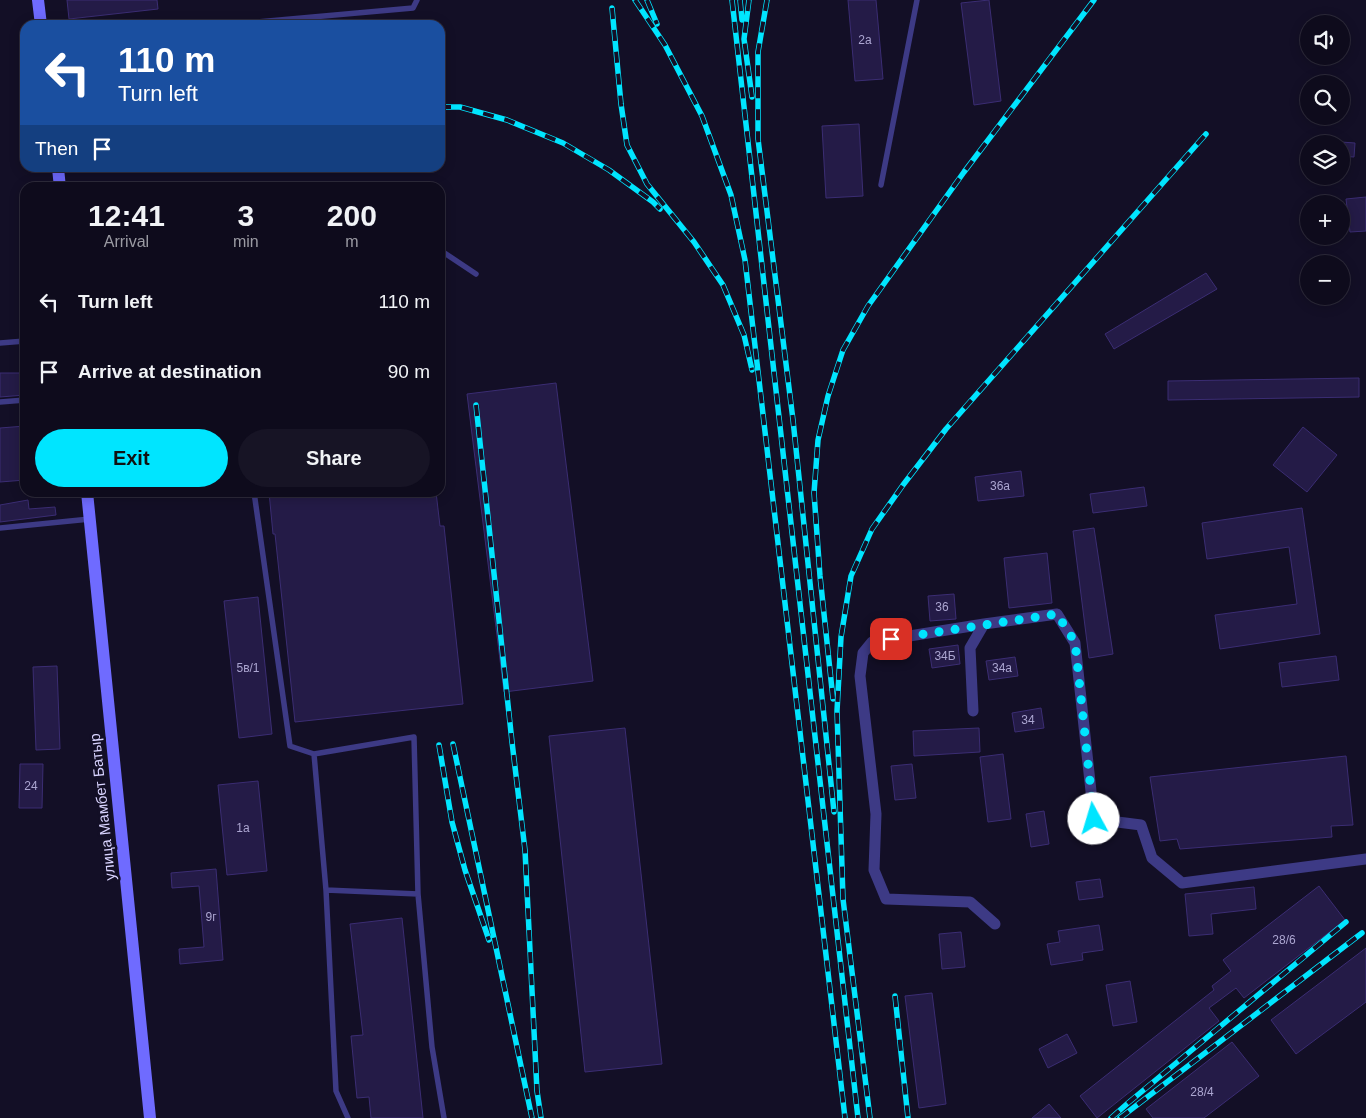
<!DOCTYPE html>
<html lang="en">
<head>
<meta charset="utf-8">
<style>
  :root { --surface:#0e0b1c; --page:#171425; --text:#f1f3f6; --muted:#9b9ba3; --line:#2e2b3b; --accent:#00e5ff }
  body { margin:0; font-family:Helvetica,sans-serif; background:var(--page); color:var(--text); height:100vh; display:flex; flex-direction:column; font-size:19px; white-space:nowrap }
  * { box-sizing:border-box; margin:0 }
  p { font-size:16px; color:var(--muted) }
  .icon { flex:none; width:28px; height:28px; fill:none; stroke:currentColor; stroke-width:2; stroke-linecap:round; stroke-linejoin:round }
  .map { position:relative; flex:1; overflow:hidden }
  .side { position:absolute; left:20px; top:182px; width:425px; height:315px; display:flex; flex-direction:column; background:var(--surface); border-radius:15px; box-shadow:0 2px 12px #0003,0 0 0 1px var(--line) }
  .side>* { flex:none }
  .guide { position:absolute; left:20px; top:20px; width:425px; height:152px; border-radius:15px; box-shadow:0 2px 12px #0003,0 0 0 1px var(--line); background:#1a4fa0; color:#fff; overflow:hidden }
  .fabs { position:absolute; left:1300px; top:15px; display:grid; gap:10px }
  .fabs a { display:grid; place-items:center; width:50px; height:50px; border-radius:50%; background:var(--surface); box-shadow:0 2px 12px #0003,0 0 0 1px var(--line); font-size:25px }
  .pin { position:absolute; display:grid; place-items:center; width:42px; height:42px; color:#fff; margin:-21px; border-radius:10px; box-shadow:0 2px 8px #0006 }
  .me { position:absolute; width:55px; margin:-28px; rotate:354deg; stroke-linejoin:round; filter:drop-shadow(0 0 4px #0008) }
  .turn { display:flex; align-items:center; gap:18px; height:105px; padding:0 15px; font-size:22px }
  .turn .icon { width:65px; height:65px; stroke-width:2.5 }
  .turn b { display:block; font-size:35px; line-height:42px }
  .then { display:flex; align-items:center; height:48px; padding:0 15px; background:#0003; gap:10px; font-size:19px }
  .eta { display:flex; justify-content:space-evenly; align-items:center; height:85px; text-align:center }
  .eta b { font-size:30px; font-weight:700; line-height:35px }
  .action { display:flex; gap:10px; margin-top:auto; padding:10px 15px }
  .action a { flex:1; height:58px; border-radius:30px; background:var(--accent); color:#111; font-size:20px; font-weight:700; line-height:58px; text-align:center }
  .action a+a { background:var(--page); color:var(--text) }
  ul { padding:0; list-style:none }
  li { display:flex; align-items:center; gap:15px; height:70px; padding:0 15px }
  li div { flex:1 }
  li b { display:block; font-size:19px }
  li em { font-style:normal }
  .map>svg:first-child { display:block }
  .building { fill:#241b47; stroke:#3b2d73 }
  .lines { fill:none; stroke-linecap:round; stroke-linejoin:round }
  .service { stroke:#3d3a85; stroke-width:5.5 }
  .minor { stroke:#3d3a85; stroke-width:11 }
  .secondary { stroke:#6f6bff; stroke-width:12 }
  .rail-casing { stroke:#00e5ff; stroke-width:5.5 }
  .rail { stroke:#130f26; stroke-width:4; stroke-dasharray:11; stroke-linecap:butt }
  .route { stroke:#00e5ff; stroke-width:9; stroke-dasharray:0 16.2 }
  .labels { text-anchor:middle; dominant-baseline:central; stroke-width:5; stroke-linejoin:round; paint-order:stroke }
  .number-label { font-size:12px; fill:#aca6d1 }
  .street-label { font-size:15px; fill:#d9d4ff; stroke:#130f26 }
</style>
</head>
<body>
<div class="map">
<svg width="1366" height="1118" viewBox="0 0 1366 1118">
  <rect width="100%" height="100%" fill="#130f26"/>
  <path class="building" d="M 67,0 L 157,0 L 158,9 L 69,19 Z
    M 848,0 L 876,0 L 883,79 L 855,81 Z
    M 989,0 L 1001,101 L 974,105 L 961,3 Z
    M 859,124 L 863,196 L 826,198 L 822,126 Z
    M 1341,142 L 1355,143 L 1354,157 L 1341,156 Z
    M 1366,197 L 1366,231 L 1350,232 L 1346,199 Z
    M 1206,273 L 1217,289 L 1114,349 L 1105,334 Z
    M 0,373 L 25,373 L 25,395 L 0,397 Z
    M 1359,378 L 1359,397 L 1168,400 L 1168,381 Z
    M 556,383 L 593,681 L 504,692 L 467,394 Z
    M 25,426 L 25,480 L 0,482 L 0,428 Z
    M 1303,427 L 1337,455 L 1307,492 L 1273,465 Z
    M 1021,471 L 1024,496 L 978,501 L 975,477 Z
    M 1144,487 L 1147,506 L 1093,513 L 1090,494 Z
    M 269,492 L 436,492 L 440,526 L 444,526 L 463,704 L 295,722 L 275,534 L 273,534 Z
    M 28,500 L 29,509 L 55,507 L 56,515 L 0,522 L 0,505 Z
    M 1302,508 L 1320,634 L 1220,649 L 1215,615 L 1297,604 L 1289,547 L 1207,559 L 1202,523 Z
    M 1094,528 L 1113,654 L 1089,658 L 1073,531 Z
    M 1047,553 L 1052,603 L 1009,608 L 1004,558 Z
    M 954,594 L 956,619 L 930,621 L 928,596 Z
    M 258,597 L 272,734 L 239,738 L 224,601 Z
    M 958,645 L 960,664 L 932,668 L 929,649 Z
    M 1336,656 L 1339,680 L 1282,687 L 1279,663 Z
    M 1015,657 L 1018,676 L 989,680 L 986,661 Z
    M 57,666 L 60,749 L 36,750 L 33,667 Z
    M 1041,708 L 1044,728 L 1015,732 L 1012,713 Z
    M 625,728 L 662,1064 L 585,1072 L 549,736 Z
    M 979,728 L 980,752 L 914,756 L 913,731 Z
    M 1003,754 L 1011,819 L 988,822 L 980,757 Z
    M 1346,756 L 1353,825 L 1331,826 L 1332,837 L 1180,849 L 1177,839 L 1160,841 L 1150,777 Z
    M 20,764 L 43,764 L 42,808 L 19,808 Z
    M 912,764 L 916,798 L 895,800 L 891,766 Z
    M 258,781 L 267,871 L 227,875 L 218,785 Z
    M 1044,811 L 1049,844 L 1031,847 L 1026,814 Z
    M 216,869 L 223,960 L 180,964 L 179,949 L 204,947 L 199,886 L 172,888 L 171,873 Z
    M 1100,879 L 1103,897 L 1079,900 L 1076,882 Z
    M 1319,886 L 1345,920 L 1244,998 L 1236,988 L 1209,1008 L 1219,1021 L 1097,1118 L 1080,1096 L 1214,990 L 1212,986 L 1231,971 L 1223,960 Z
    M 1254,887 L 1256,909 L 1211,914 L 1213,934 L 1189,936 L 1185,894 Z
    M 402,918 L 423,1118 L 371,1118 L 369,1097 L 357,1098 L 351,1036 L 363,1035 L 350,924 Z
    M 1099,925 L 1103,950 L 1082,953 L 1083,960 L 1051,965 L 1047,944 L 1060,942 L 1058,931 Z
    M 961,932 L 965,967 L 942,969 L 939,934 Z
    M 1366,948 L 1366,1002 L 1296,1054 L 1271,1020 Z
    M 1130,981 L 1137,1022 L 1113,1026 L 1106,985 Z
    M 932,993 L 946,1104 L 919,1108 L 905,996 Z
    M 1067,1034 L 1077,1053 L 1048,1068 L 1039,1049 Z
    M 1232,1042 L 1259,1076 L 1204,1118 L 1153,1118 L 1146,1109 Z
    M 1049,1104 L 1061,1118 L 1032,1118 Z"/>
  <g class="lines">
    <path class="service" d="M 223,25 L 413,8 L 417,0
      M 881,185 L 917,0
      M 440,250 L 476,274
      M 0,343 L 25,341
      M 0,402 L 25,400
      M 254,492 L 290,746 L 314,754 L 414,737 L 418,894
      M 0,528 L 90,519
      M 314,754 L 326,890 L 336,1091 L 348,1118
      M 326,890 L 418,894 L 432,1047 L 444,1118"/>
    <path class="minor" d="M 984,624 L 872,642 L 863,653 L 860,676 L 876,814 L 874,870 L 886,899 L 970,902 L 995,924
      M 973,711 L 970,648 L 984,624 L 1057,614 L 1075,643 L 1094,819 L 1141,825 L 1152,858 L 1182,883 L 1366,859"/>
    <path class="secondary" d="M 38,0 L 41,25
      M 58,168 L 60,188
      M 87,492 L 150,1118"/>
    <g class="rail-casing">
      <path id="rail" d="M 635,0 L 665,45 L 702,116 L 731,195 L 745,260 L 845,1118
        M 647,0 L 657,24
        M 732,0 L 858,1118
        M 740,0 L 742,20
        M 749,0 L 744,39 L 752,97
        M 767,0 L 758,52 L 758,139 L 793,420 L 834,812
        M 612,8 L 621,104 L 627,145 L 647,184 L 694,242 L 723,285 L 744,335 L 752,370
        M 440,107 L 460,107 L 507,120 L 563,143 L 609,170 L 653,202 L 660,209
        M 476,405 L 512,742 L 525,850 L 537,1091 L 541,1118
        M 833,699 L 820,576 L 814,493 L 818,440 L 828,396 L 843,350 L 868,306 L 964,172 L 1094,0
        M 453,744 L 532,1118
        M 439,745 L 452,822 L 465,870 L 489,940
        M 895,996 L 908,1118
        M 870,1118 L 843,899 L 837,711 L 841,637 L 851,576 L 872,529 L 903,485 L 946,429 L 1206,134
        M 1111,1118 L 1128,1103 L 1346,922
        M 1120,1118 L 1362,933"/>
    </g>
    <use href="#rail" class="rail"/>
  </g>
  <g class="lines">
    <path class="route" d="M 891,639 L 1057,614 L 1075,642 L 1094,819"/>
  </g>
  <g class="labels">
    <g class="number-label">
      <text x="865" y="40">2а</text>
      <text x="1000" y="486">36а</text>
      <text x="942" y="607">36</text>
      <text x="945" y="656">34Б</text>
      <text x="248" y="668">5в/1</text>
      <text x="1002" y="668">34а</text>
      <text x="1028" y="720">34</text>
      <text x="31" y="786">24</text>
      <text x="243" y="828">1а</text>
      <text x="211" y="917">9г</text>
      <text x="1284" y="940">28/6</text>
      <text x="1202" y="1092">28/4</text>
    </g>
    <g class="street-label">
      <text transform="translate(102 807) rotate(-96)">улица Мамбет Батыр</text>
    </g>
  </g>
</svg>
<div class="fabs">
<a><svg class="icon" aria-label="sound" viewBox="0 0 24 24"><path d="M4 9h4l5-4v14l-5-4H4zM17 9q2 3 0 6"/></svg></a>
<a><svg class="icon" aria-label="search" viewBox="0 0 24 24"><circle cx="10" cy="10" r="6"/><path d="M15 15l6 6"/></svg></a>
<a><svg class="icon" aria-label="layers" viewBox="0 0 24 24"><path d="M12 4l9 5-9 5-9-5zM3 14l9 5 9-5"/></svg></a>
<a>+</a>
<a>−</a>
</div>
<div class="pin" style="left:891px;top:639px;background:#d93025"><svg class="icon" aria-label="arrive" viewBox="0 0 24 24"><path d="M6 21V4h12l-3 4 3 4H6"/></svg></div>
<svg class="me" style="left:1094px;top:819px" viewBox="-20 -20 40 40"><circle r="19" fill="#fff"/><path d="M0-13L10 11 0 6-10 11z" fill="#00e5ff"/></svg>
<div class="guide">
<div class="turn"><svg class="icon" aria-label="left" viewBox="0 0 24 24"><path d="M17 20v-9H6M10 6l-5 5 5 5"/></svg><div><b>110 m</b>Turn left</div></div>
<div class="then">Then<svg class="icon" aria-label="arrive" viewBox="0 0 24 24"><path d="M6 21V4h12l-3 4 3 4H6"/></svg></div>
</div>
<section class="side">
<div class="eta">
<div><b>12:41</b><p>Arrival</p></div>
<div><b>3</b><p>min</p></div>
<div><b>200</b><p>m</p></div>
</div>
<ul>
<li><svg class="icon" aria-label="left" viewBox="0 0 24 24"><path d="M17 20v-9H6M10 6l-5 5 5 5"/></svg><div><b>Turn left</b></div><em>110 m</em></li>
<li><svg class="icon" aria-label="arrive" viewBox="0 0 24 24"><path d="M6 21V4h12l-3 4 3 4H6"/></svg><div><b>Arrive at destination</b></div><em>90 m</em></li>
</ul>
<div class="action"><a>Exit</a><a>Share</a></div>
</section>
</div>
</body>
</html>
